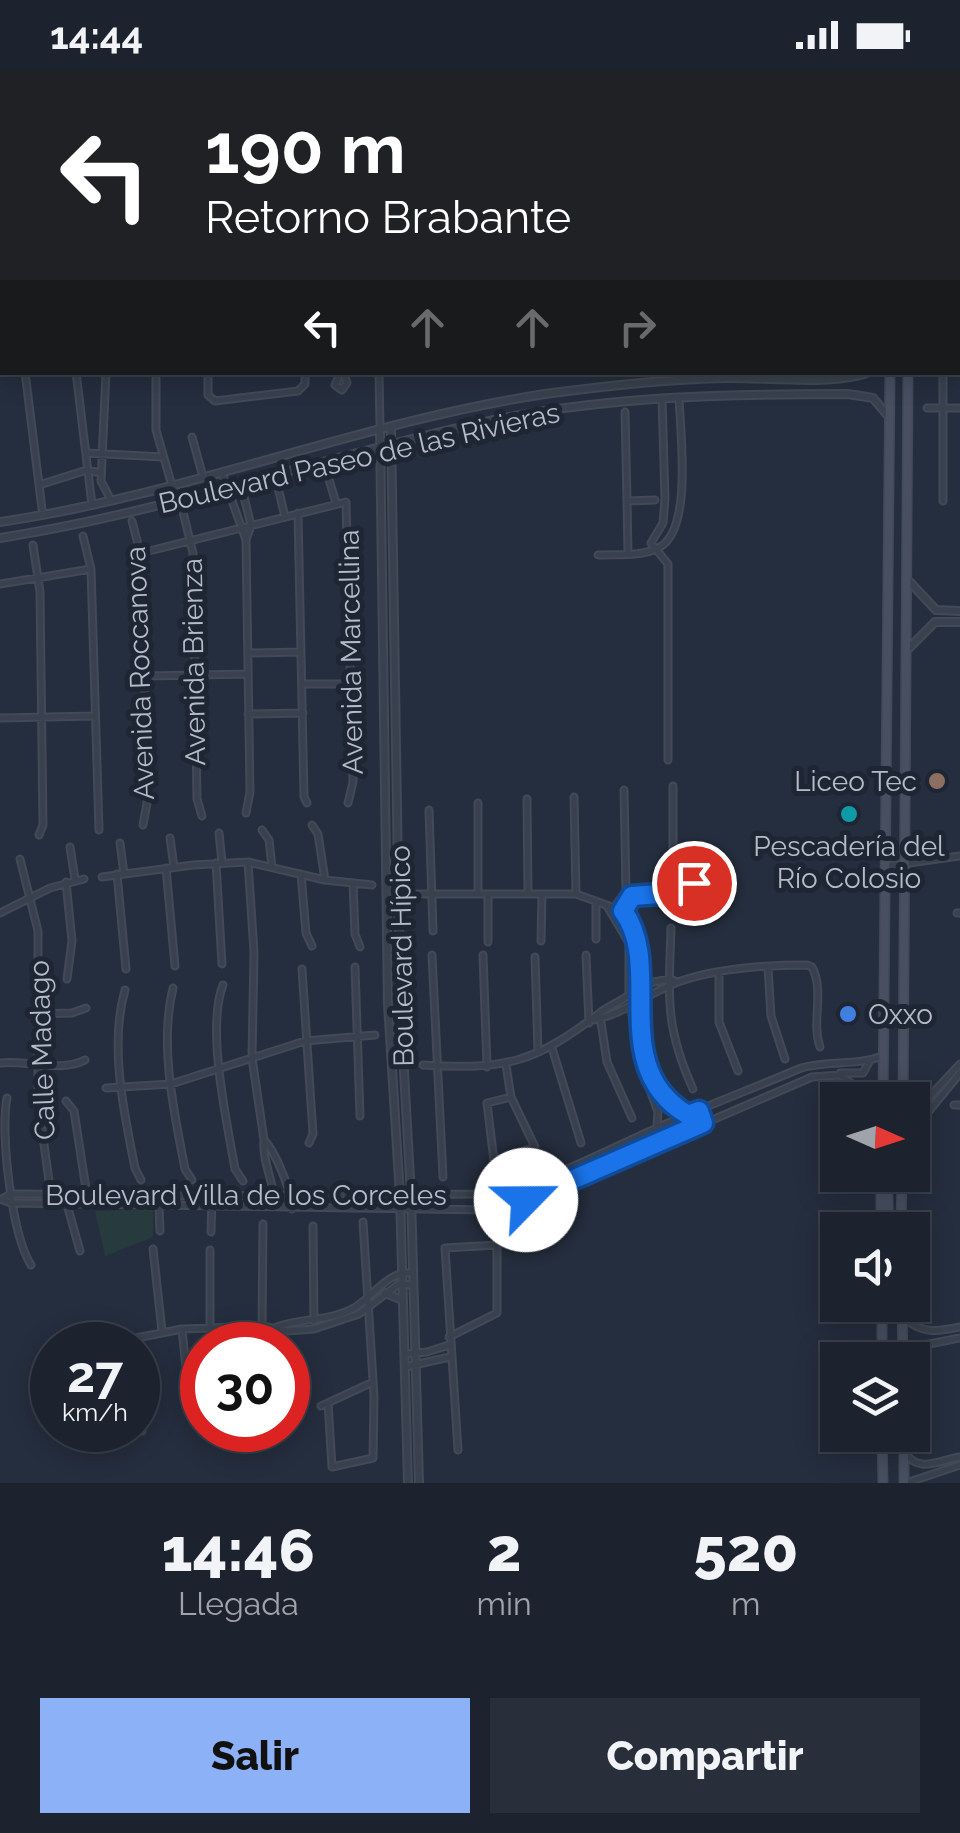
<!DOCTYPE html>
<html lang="es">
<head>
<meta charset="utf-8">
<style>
  :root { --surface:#1c222e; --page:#292f3a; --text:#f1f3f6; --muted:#a0a4aa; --line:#3a3f4a; --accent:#8db1f6 }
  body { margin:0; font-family:Raleway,sans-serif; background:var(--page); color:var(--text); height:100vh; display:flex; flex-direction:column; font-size:38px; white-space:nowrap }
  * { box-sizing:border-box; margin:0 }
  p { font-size:32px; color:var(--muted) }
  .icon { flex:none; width:55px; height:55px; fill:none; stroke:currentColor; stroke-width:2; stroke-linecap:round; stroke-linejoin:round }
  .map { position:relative; height:1413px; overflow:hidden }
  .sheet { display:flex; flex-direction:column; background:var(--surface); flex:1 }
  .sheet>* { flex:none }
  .guide { position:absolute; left:0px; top:0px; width:960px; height:305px; box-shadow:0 5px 25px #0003,0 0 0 2px var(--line); background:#202124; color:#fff; overflow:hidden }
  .needle { width:65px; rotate:93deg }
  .fabs { position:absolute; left:820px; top:1012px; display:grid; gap:20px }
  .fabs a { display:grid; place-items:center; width:110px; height:110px; border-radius:0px; background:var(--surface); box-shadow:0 5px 25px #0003,0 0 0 2px var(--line); font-size:50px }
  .speed { position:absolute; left:30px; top:1252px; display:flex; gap:20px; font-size:50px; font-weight:700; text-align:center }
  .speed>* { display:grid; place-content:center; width:130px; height:130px; border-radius:50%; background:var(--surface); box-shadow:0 5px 25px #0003,0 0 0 2px var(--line); line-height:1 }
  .speed small { font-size:25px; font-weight:400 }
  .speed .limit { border:15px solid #d22; background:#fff; color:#111 }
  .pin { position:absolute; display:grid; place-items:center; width:85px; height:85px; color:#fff; margin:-42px; border:5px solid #fff; border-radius:50%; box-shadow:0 2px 10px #0007 }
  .me { position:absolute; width:110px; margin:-55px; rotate:67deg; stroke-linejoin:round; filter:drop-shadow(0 0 8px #0008) }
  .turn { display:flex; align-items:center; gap:35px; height:210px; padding:0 40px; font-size:45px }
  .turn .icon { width:130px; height:130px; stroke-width:2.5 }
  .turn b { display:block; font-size:70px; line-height:85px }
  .lanes { display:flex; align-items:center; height:95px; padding:0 40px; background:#0003; justify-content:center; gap:50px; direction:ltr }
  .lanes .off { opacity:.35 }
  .eta { display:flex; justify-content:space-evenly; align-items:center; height:170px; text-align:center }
  .eta b { font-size:60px; font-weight:800; line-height:70px }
  .button { display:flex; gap:20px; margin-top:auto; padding:20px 40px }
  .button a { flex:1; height:115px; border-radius:0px; background:var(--accent); color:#111; font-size:40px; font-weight:800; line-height:115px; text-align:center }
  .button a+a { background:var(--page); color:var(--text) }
  .status { display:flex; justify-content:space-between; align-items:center; height:70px; padding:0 50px; background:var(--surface); direction:ltr }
  .status svg { height:28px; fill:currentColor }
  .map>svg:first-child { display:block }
  .green { fill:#273b3f }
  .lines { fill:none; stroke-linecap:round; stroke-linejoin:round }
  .minor-casing { stroke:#424a57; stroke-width:9 }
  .tertiary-casing { stroke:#424a57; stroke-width:10 }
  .secondary-casing { stroke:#424a57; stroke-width:11 }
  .minor { stroke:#39414e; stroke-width:5 }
  .tertiary { stroke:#39414e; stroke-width:6 }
  .secondary { stroke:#474f61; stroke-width:8 }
  .route-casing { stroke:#114b97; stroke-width:25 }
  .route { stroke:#1a73e8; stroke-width:18 }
  .education-dot { fill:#8d6e63; stroke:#1e2533; stroke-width:4 }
  .culture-dot { fill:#0f9aa8; stroke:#1e2533; stroke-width:4 }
  .shop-dot { fill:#3f7fe0; stroke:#1e2533; stroke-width:4 }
  .labels { text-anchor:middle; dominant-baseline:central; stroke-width:10; stroke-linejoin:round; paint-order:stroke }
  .street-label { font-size:28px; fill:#b5bcc9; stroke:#1e2533 }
  .poi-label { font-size:28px; fill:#b5bcc9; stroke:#1e2533; text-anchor:end }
</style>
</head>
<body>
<div class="status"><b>14:44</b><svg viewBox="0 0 49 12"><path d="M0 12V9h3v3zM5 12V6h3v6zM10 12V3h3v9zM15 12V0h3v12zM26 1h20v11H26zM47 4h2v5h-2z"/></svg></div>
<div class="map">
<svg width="960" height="1413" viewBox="0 0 960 1413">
  <rect width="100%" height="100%" fill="#252e3e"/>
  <path class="green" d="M 153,1139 L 153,1167 L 105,1186 L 95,1141 Z"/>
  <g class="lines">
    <g class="minor-casing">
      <path id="minor" d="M 239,0 L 239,2
        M 299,0 L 300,2
        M 503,0 L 504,2
        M 737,2 L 738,0
        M 958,48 L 960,48
        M 0,52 L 2,52
        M 958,149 L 960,149
        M 0,219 L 2,219
        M 25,302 L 42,439
        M 76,302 L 92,435
        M 106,302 L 101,411 L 111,430
        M 156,302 L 156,360 L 172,416
        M 208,302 L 208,325 L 215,331 L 298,321 L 305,314 L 305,302
        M 341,302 L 335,315 L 342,320 L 347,313 L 343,302
        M 379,302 L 380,358
        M 662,328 L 665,429 L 663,453 L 651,473 L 668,494 L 668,690
        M 927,338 L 960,338
        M 625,342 L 627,431
        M 192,367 L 203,407
        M 86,383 L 163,387
        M 222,403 L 246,470
        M 328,406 L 336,433
        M 277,413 L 285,447
        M 39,415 L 87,400 L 101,403
        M 241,415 L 251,455 L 246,470 L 250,722 L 246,743
        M 943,431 L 943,302
        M 182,438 L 193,483 L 197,729 L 202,746
        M 298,443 L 304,727 L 307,733
        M 132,451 L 142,490 L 147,733 L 143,755
        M 83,466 L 91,499
        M 33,475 L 40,522 L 43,755 L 39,765
        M 141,483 L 346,432 L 353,712 L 348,733
        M 628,484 L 627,431 L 655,430
        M 598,485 C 618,484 642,487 660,477 C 693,458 680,361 679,327
        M 0,514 L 91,499 L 99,760
        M 248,583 L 301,582
        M 146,606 L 248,604
        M 302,614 L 352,614
        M 248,644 L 303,643
        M 0,648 L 95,646
        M 673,716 L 673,823
        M 624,720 L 626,821
        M 574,727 L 576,824
        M 527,729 L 528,824
        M 429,740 L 433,861
        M 312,755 L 318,764 L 325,810
        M 262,760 L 269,770 L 272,797
        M 219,763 L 222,792
        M 170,768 L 174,797
        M 120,773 L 124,804
        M 70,777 L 75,809
        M 20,789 L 38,861 L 38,1030 L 52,1133
        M 248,792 L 254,882 L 252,988 L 264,1070 C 262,1093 275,1114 275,1137
        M 216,793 L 222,894
        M 887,796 L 960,786
        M 166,798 L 175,896
        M 117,804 L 126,899
        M 301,804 L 306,863 L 312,876
        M 102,807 L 193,795 L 248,792 L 325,810 L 372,815
        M 66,812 L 72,871 L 67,909
        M 353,813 L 355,864 L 360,877
        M 626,821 L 633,825 L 673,823 L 694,813
        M 414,824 L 576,824 L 623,841 L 631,852 L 638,873 L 638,929 L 647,989 L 665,1030 L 687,1045
        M 478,824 L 478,733
        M 596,831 L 596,869
        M 607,836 L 629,873 L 629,926
        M 613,839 L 626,821
        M 0,843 L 50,818 L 84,809
        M 957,843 L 960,843
        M 616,848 L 632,826
        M 671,858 C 669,925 664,955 693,1019
        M 541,871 L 542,824
        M 488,872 L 488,824
        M 432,885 L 443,1107
        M 483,885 L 487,997
        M 586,885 L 589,953
        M 535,887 L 538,982
        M 355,897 L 360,1046
        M 768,898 L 771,946 L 785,989
        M 302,899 L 313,1064 L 309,1073
        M 719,903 L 719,952 L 738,1001
        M 223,915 C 206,958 227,1053 235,1099 L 243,1111
        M 173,918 C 159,975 174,1042 185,1099 L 192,1110
        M 125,920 C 109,975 124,1043 135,1098 L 141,1110
        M 631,937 L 637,984 L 658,1042 L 657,1056
        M 36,944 L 72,943 L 86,938
        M 600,946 L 607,992 L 632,1048
        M 594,950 C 626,943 651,921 681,911 C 720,898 766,895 807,895 L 812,897 C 825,921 811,951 820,977
        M 552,978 L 581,1073
        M 0,993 C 28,989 60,1003 85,990
        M 423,995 C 507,1000 534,993 601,942 C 615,932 627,930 638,915 L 670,909 L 677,912
        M 506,995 L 511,1027 L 535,1077 L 494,1091 L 487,1033 L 511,1027
        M 840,1003 L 863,1003 L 870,990
        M 903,1011 L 911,1021 L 930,1026 L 960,994
        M 106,1018 L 171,1014 L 305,971 L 375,965
        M 7,1028 C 0,1064 12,1165 31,1195
        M 66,1031 L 74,1041 L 87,1125
        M 954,1035 L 960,1035
        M 912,1062 L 960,1003
        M 264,1070 C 276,1082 292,1123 292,1139
        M 64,1124 L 80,1181
        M 0,1129 L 11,1133 L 490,1140 L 527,1130 L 812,1007 L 840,1005 L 874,1030
        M 2,1129 L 10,1124 L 27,1124 L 158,1126 L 487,1124 C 549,1113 602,1082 659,1057 C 706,1036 754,1018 801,998 C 828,990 857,996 882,986
        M 159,1136 L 160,1161
        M 313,1156 L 314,1251
        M 211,1162 L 212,1126
        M 153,1179 L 162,1261
        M 210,1180 L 210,1257
        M 903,1247 C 921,1264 937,1262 960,1257
        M 262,1256 L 263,1154
        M 232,1257 L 234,1275
        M 277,1257 C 302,1247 329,1252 354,1238 C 374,1226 388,1200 413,1203
        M 182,1259 L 191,1348
        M 449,1267 L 497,1243 L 497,1149
        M 115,1268 L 131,1269 L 182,1259 L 262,1256 L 287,1261 L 314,1259 L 359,1244 L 399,1214 L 413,1215
        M 288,1276 L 291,1322
        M 904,1279 L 960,1268
        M 405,1284 L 427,1282 L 449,1275
        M 405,1297 L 450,1287
        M 138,1324 L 142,1361
        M 328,1333 L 332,1397 L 373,1388 L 374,1326 L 363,1152
        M 321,1336 L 373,1312
        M 458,1380 L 445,1178 L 497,1175
        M 905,1383 C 920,1404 939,1390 960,1387
        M 906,1413 L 960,1395"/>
    </g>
    <g class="tertiary-casing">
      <path id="tertiary" d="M 391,358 L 400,931 L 411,1126 L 419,1413
        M 380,361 L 388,934 L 400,1126 L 408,1413
        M 0,452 C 185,425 360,352 545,324 C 605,316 665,309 726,308 C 763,307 837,316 869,302
        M 0,468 C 167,442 328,385 494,350 C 610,326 729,324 848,324 L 873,328 L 889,347
        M 906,508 L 936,540 L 960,541
        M 907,580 L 935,552 L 960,552
        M 385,1223 L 402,1230"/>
    </g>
    <g class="secondary-casing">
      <path id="secondary" d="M 891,0 L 891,2
        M 909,2 L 909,0
        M 883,1030 L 890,302
        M 903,1030 L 908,302
        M 881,1105 L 881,1160
        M 887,1105 L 889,1160
        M 901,1160 L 902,1105
        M 882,1235 L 882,1290
        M 902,1235 L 903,1290
        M 882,1365 L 883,1413
        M 904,1365 L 904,1413"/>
    </g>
    <use href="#minor" class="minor"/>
    <use href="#tertiary" class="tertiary"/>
    <use href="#secondary" class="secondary"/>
  </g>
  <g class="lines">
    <g class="route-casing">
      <path id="route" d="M 526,1130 L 703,1053 L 699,1041 L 688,1045 C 606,997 665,897 623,841 L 632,826 L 673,823 L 694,813"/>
    </g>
    <use href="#route" class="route"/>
  </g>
  <circle class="education-dot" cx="937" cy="711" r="10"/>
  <circle class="culture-dot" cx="849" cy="744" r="10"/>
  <circle class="shop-dot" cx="848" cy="944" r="10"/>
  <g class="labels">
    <g class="street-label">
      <text transform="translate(359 388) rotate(-13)">Boulevard Paseo de las Rivieras</text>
      <text transform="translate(351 582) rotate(-91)">Avenida Marcellina</text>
      <text transform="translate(194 592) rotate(-91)">Avenida Brienza</text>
      <text transform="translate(140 603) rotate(-92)">Avenida Roccanova</text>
      <text transform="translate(402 886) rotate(-91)">Boulevard Hípico</text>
      <text transform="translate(42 980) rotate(-92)">Calle Madago</text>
      <text x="246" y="1125">Boulevard Villa de los Corceles</text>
    </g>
    <g class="poi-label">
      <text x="917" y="711">Liceo Tec</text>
      <text x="849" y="776" text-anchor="middle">Pescadería del<tspan x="849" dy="32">Río Colosio</tspan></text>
      <text x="868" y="944" text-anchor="start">Oxxo</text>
    </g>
  </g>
</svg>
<div class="fabs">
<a><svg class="needle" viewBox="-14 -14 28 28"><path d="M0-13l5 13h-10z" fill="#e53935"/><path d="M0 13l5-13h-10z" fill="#a0a4aa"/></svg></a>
<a><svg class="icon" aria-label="sound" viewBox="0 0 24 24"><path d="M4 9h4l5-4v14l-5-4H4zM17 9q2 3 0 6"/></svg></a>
<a><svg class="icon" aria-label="layers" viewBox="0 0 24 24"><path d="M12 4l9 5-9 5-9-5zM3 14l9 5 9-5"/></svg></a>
</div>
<div class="speed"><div>27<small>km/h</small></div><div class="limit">30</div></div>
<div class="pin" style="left:694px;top:813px;background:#d93025"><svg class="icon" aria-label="arrive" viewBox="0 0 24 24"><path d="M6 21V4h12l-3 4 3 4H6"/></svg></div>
<svg class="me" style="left:526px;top:1130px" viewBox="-20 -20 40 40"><circle r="19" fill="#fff"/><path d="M0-13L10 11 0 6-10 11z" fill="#1a73e8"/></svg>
<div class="guide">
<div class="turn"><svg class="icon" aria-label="left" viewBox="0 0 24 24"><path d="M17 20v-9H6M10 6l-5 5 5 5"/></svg><div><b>190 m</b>Retorno Brabante</div></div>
<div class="lanes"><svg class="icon" aria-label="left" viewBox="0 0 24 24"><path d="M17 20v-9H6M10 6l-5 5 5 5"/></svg><svg class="icon off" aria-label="ahead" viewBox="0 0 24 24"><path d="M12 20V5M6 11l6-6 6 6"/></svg><svg class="icon off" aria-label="ahead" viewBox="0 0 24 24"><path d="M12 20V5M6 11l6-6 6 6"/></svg><svg class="icon off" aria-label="right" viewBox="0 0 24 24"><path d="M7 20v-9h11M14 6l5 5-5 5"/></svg></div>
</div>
</div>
<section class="sheet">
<div class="eta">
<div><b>14:46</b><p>Llegada</p></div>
<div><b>2</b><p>min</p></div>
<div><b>520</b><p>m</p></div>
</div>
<div class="button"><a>Salir</a><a>Compartir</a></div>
</section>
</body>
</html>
